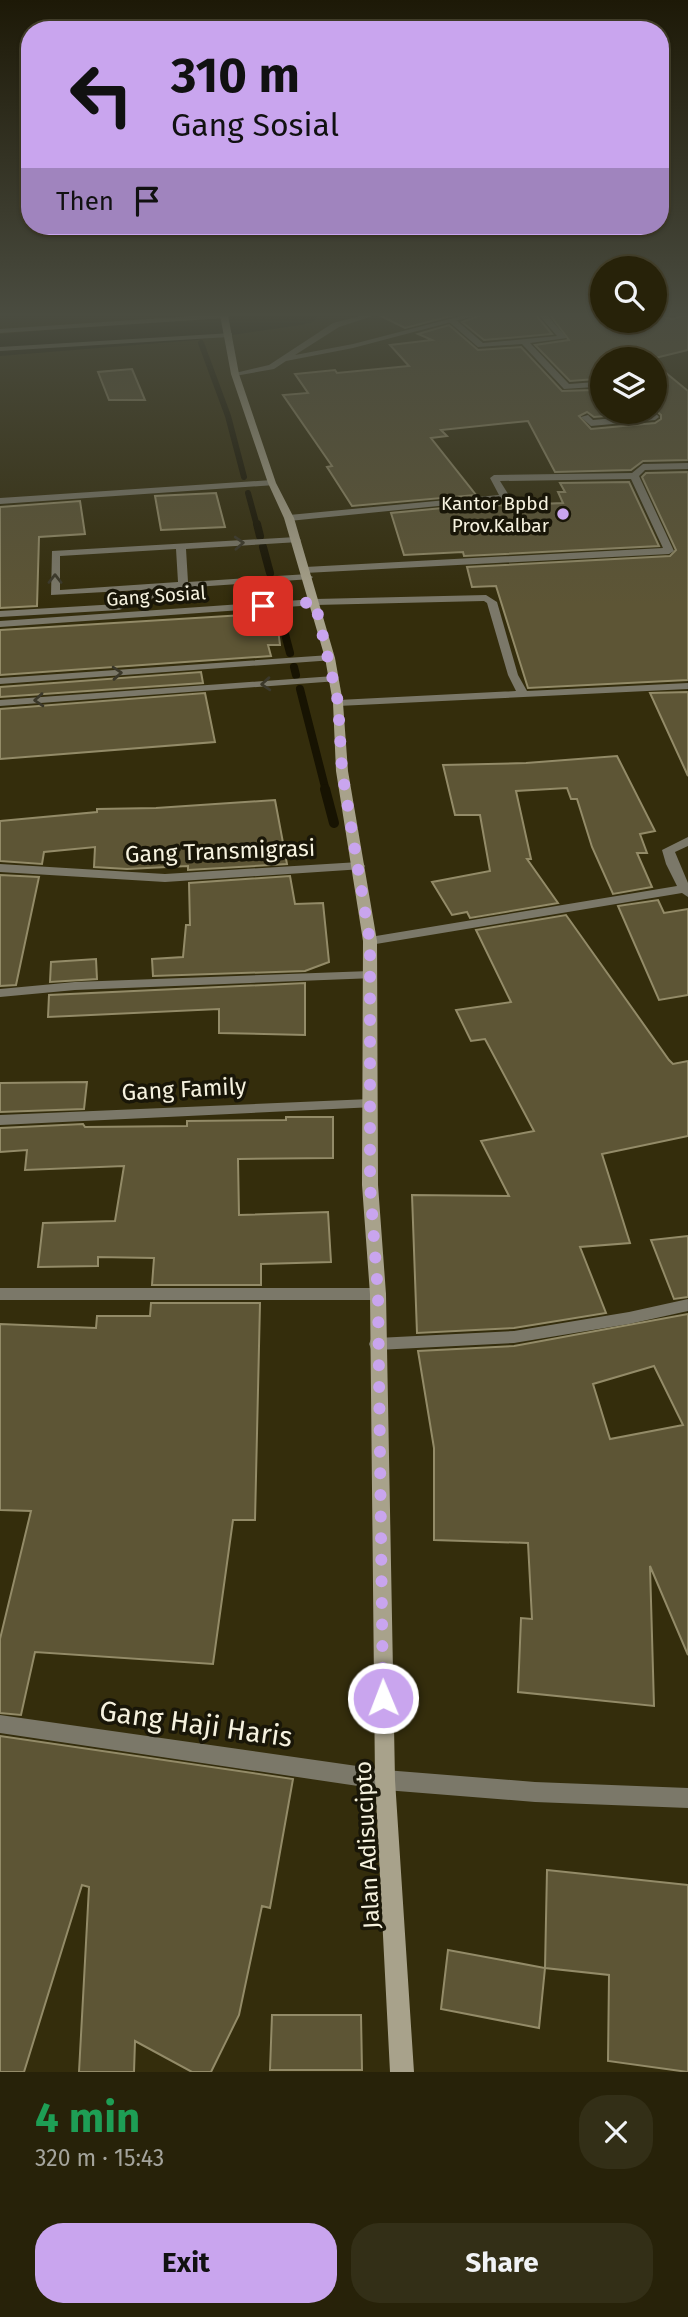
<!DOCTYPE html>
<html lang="en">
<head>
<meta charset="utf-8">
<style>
  :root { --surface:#272209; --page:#332f17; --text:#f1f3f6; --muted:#a4a49c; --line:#433f2a; --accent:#c9a5ee }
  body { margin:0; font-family:"Fira Sans",sans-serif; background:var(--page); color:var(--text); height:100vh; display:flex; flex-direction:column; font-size:26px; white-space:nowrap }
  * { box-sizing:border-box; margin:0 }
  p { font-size:23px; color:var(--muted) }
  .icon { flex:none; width:38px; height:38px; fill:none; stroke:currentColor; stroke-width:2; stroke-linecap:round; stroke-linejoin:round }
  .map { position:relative; height:2072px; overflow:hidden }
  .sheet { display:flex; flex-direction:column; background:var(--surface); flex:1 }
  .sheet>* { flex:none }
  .banner { position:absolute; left:21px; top:21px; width:648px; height:214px; border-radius:28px; box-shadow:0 2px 5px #0004,0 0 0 2px var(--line); background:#c9a5ee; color:#111; overflow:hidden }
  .fabs { position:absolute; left:590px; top:256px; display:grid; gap:14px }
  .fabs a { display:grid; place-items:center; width:77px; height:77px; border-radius:50%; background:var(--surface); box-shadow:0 2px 5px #0004,0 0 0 2px var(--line); font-size:35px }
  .pin { position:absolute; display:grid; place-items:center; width:60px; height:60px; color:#fff; margin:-30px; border-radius:14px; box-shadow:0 4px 10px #0006 }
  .me { position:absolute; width:77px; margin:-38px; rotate:359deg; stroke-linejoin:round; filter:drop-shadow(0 0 5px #0008) }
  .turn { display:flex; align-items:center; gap:24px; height:147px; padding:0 35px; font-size:32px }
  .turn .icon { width:91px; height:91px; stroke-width:2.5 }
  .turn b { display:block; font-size:49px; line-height:60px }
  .then { display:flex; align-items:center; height:66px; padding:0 35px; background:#0003; gap:14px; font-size:26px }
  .round { display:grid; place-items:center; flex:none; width:74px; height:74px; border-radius:28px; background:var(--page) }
  .overview { display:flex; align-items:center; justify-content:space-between; height:119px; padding:0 35px }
  h1 { font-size:42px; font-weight:700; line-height:52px; color:#1e9e55 }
  .action { display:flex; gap:14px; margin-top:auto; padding:14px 35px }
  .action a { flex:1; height:80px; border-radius:28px; background:var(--accent); color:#111; font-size:28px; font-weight:700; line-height:80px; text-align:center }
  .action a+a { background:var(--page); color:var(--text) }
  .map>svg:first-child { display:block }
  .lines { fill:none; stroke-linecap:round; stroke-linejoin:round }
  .stream-far2 { stroke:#171302; stroke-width:6 }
  .stream-far1 { stroke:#171302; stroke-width:8 }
  .stream { stroke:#171302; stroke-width:10 }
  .river { fill:#171302; fill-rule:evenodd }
  .building { fill:#5d5535; stroke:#938b68; stroke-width:2; fill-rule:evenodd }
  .lane { fill:#7b7869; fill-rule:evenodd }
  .street { fill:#7b7869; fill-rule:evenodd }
  .secondary { fill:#a8a28b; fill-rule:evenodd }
  .oneway { stroke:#3b382a }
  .route { stroke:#c9a5ee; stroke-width:12; stroke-dasharray:0 21.6 }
  .poi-dot { fill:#c9a5ee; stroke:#191608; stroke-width:2.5 }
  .labels { text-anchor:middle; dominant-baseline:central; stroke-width:7; stroke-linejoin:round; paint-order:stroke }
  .far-poi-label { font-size:19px; fill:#f6f2df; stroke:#191608; text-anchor:end }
  .far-street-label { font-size:19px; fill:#f6f2df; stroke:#191608 }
  .street-label { font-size:23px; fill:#f6f2df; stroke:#191608 }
  .near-street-label { font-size:28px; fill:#f6f2df; stroke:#191608 }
</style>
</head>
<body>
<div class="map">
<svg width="688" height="2072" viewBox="0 0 688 2072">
  <rect width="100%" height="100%" fill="#342d0c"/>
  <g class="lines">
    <path class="stream-far2" d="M 201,343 L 228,416 L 244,477
      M 248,493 L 257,526"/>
    <path class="stream-far1" d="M 257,524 L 260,536
      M 263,547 L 270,573
      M 273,586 L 275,594
      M 280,615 L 290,653
      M 294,667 L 296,675
      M 300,689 L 326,791"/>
    <path class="stream" d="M 325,789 L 334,823"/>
    <path class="river" d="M 229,315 L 318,315 L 313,322 L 301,325 L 197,340 L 0,356 L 0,334 Z"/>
  </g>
  <path class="building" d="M 379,315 L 455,315 L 405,328 Z
    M 481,315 L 536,315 L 552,334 L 484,340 L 462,322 Z
    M 550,315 L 596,315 L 602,320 L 654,320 L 654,315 L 672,319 L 688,315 L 688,350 L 651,359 L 602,359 L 602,382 L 596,379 L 570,381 L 535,345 L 569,340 Z
    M 449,325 L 478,350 L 521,347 L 562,391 L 593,390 L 602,395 L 602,411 L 644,413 L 594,417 L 587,412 L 579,416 L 591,429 L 655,423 L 661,419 L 661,415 L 654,409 L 654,363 L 688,391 L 688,460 L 643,461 L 631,470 L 555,472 L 528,421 L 441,430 L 447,436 L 431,438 L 476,495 L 352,506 L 327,467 L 332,466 L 283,395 L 308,393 L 295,374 L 335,370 L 337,373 L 409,366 L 390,345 L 432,340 L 418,334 Z
    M 132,369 L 145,400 L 109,400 L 98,372 Z
    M 688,472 L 688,680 L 528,688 L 496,586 L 472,587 L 467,567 L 670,556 L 676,550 L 642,477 L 646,473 Z
    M 629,482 L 659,546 L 464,556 L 463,552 L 404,555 L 391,513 L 484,504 L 486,506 L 563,503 L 558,492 L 565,492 L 560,483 Z
    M 216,493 L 225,527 L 161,530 L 155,496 Z
    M 80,501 L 85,534 L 39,537 L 37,606 L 0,608 L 0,507 Z
    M 276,613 L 280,645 L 268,645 L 271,656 L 0,675 L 0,630 Z
    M 201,672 L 203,683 L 0,697 L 0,687 Z
    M 688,692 L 688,776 L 650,693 Z
    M 205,693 L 215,742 L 0,759 L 0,709 Z
    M 617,756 L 655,831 L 640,834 L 647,853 L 637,853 L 652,887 L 613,894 L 592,847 L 577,799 L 571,799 L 567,788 L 516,791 L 531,859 L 527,859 L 558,903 L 470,918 L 467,912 L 452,915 L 432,882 L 490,871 L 480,815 L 455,815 L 443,765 L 526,763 Z
    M 275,800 L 287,864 L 188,870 L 188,866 L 127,869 L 94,867 L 95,847 L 44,852 L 42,864 L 0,861 L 0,821 L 97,812 L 97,809 L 156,808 Z
    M 0,875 L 39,877 L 16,985 L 0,986 Z
    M 290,876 L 295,904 L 323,903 L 329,962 L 305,971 L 153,976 L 152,959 L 183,957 L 186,925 L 190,925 L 189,883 Z
    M 658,900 L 664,913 L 688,909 L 688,995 L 659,1000 L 618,906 Z
    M 566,915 L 669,1060 L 673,1064 L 688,1061 L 688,1136 L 602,1154 L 630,1243 L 580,1247 L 606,1313 L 514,1328 L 417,1333 L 412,1195 L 509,1196 L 481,1141 L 534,1131 L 485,1039 L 471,1041 L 456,1010 L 511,1002 L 476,930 Z
    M 96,959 L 97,979 L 50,982 L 51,962 Z
    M 305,983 L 305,1035 L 219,1033 L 219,1009 L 48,1017 L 49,995 Z
    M 87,1082 L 84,1109 L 0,1112 L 0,1083 Z
    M 286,1117 L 333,1117 L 333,1158 L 238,1159 L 239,1215 L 328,1212 L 331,1262 L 261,1264 L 261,1285 L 152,1285 L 154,1258 L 98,1257 L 98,1266 L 38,1267 L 43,1223 L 115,1221 L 124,1166 L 25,1170 L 27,1150 L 0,1152 L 0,1128 L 83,1124 L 85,1127 L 187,1126 L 187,1121 L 286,1120 Z
    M 688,1236 L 688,1297 L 674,1299 L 651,1240 Z
    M 151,1303 L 260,1303 L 255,1520 L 233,1520 L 213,1664 L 35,1652 L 21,1715 L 0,1713 L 0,1639 L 31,1511 L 0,1510 L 0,1324 L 96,1328 L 97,1316 L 150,1316 Z
    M 688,1314 L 688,1655 L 650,1566 L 654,1706 L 518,1692 L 521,1618 L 532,1619 L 528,1543 L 434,1540 L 434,1448 L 418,1351 L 514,1346 ZM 654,1366 L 683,1425 L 610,1439 L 593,1384 Z
    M 0,1736 L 293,1779 L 270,1908 L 262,1906 L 239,2015 L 211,2072 L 192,2072 L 135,2041 L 134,2072 L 79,2072 L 89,1887 L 82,1885 L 24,2072 L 0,2072 Z
    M 547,1870 L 688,1885 L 688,2072 L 608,2061 L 609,1975 L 545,1968 Z
    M 448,1950 L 545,1968 L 539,2028 L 441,2009 Z
    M 272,2015 L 361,2015 L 362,2070 L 270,2070 Z"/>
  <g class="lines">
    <path class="lane" d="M 539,315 L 547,315 L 567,338 L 530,343 L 569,384 L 596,382 L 602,385 L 602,392 L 594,387 L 564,389 L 522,344 L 478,347 L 448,321 L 455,319 L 483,343 L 557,336 Z
      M 646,411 L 654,411 L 659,417 L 655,420 L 591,426 L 581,417 L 588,415 L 593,420 L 649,415 Z
      M 688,463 L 688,469 L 645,470 L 639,476 L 674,551 L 669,554 L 305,573 L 300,570 L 305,567 L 663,548 L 631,479 L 500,481 L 510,497 L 508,499 L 289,521 L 284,518 L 289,515 L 499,495 L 490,478 L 494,475 L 632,473 L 643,464 Z
      M 296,537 L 301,540 L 299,542 L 186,549 L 188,582 L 308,574 L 313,577 L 311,579 L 167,589 L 168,593 L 119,610 L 0,617 L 0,611 L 118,604 L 159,589 L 51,595 L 52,551 ZM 176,549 L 178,582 L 60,590 L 60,556 Z
      M 330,655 L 335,658 L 334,660 L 0,684 L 0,678 Z
      M 334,676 L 339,679 L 338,681 L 0,706 L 0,700 Z
      M 0,1288 L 378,1288 L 384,1290 L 386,1294 L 384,1298 L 378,1300 L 0,1300 Z
      M 385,1770 L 535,1782 L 688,1788 L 688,1808 L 535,1802 L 385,1790 L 378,1787 L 375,1780 L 378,1773 Z"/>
    <path class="street" d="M 207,315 L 229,316 L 225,318 L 0,333 L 0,329 Z
      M 364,315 L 376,315 L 339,327 L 295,355 L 353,344 L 465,315 L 478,315 L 353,348 L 286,361 L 274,369 L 235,376 L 231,374 L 269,365 L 333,323 Z
      M 232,333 L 232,337 L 229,337 L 0,351 L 0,347 Z
      M 272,480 L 275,481 L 275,485 L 0,504 L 0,498 Z
      M 486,595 L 497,602 L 518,675 L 527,691 L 688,683 L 688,689 L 338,706 L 333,703 L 338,700 L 516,691 L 508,675 L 487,603 L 484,601 L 315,605 L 0,627 L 0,621 L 315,599 Z
      M 688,837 L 688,846 L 675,852 L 688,883 L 688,897 L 682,893 L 370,945 L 363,941 L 370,937 L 677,886 L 666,864 L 662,850 Z
      M 359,862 L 363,863 L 365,866 L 363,869 L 165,882 L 0,872 L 0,864 L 165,874 Z
      M 370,971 L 377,975 L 375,978 L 75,990 L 0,997 L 0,989 L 75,982 Z
      M 370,1099 L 375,1101 L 377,1104 L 375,1107 L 0,1125 L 0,1115 Z
      M 688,1299 L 688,1311 L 629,1324 L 514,1343 L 377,1350 L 371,1349 L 369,1344 L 371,1339 L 377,1338 L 514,1331 L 629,1312 Z
      M 0,1715 L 385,1770 L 392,1773 L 395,1780 L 392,1787 L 385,1790 L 0,1733 Z"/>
    <path class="secondary" d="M 220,315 L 228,315 L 239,374 L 276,483 L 294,518 L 335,658 L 343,703 L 348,771 L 377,941 L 378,1185 L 386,1294 L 395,1780 L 414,2072 L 390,2072 L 375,1780 L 370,1294 L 362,1185 L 363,941 L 336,771 L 333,703 L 325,658 L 284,518 L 268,483 L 231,374 Z"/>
  </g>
  <defs><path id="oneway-chevron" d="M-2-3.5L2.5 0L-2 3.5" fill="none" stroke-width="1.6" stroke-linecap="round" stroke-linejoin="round" transform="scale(1.75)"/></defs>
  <g class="oneway">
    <use href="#oneway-chevron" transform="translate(239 543) rotate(-3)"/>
    <use href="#oneway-chevron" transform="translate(55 579) rotate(-90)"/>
    <use href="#oneway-chevron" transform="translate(117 673) rotate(-4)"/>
    <use href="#oneway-chevron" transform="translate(266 684) rotate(176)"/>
    <use href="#oneway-chevron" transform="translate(39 700) rotate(176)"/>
  </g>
  <linearGradient id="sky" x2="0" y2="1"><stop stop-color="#1d1907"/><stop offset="0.52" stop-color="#4a4c40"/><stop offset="1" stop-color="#4a4c40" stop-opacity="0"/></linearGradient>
  <rect width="688" height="605" fill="url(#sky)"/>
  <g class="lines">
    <path class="route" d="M 263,606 L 315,602 L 338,702 L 342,771 L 370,942 L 370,1185 L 378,1294 L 383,1698"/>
  </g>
  <circle class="poi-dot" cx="563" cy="514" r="7"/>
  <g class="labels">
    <g class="far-poi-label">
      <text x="549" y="503">Kantor Bpbd<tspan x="549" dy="22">Prov.Kalbar</tspan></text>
    </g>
    <g class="far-street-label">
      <text transform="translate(156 596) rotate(-4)">Gang Sosial</text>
    </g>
    <g class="street-label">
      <text transform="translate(220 851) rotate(-2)">Gang Transmigrasi</text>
      <text transform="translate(184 1089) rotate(-3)">Gang Family</text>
      <text transform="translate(367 1845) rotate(-93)">Jalan Adisucipto</text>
    </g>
    <g class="near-street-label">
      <text transform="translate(196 1724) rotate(8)">Gang Haji Haris</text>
    </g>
  </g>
</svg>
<div class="fabs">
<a><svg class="icon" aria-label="search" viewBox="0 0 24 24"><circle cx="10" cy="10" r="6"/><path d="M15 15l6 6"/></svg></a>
<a><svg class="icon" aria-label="layers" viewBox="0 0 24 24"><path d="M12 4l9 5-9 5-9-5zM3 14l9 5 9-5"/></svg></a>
</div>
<div class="pin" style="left:263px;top:606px;background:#d93025"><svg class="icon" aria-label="arrive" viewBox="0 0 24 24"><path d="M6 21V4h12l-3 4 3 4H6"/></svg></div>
<svg class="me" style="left:383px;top:1698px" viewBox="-20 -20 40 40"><circle r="17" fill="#c9a5ee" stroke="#fff" stroke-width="3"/><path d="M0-11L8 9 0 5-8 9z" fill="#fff"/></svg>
<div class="banner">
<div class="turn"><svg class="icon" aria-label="left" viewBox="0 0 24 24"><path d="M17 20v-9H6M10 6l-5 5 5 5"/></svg><div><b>310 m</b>Gang Sosial</div></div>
<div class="then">Then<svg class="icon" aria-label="arrive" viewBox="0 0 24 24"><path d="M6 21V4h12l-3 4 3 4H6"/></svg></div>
</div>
</div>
<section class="sheet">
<div class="overview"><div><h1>4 min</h1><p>320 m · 15:43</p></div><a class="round"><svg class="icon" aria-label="close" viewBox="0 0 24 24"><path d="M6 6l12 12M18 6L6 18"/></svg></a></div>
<div class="action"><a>Exit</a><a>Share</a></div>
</section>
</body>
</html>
